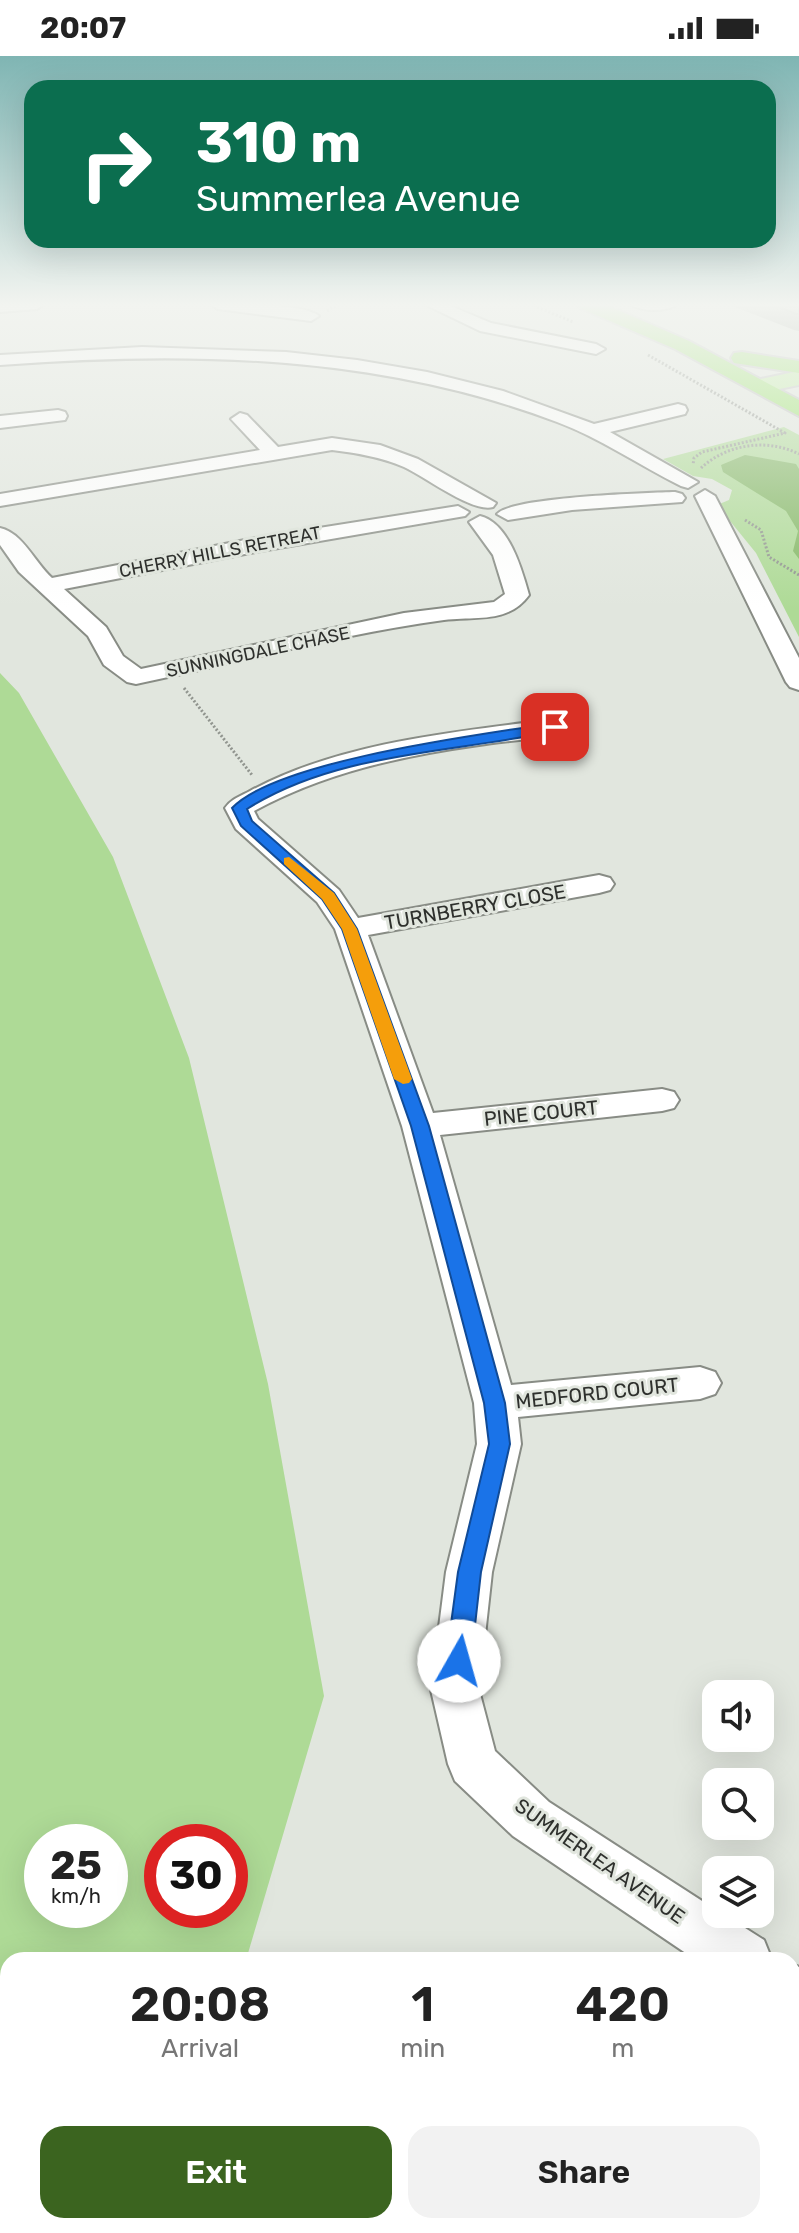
<!DOCTYPE html>
<html lang="en">
<head>
<meta charset="utf-8">
<style>
  :root { --surface:#fff; --page:#f2f2f2; --text:#222; --muted:#767676; --accent:#3b641f }
  body { margin:0; font-family:Rubik,sans-serif; background:var(--page); color:var(--text); height:100vh; display:flex; flex-direction:column; font-size:30px; white-space:nowrap }
  * { box-sizing:border-box; margin:0 }
  p { font-size:26px; color:var(--muted) }
  .icon { flex:none; width:44px; height:44px; fill:none; stroke:currentColor; stroke-width:2; stroke-linecap:round; stroke-linejoin:round }
  .map { position:relative; flex:1; overflow:hidden }
  .side { position:absolute; left:0px; top:1896px; width:800px; height:282px; display:flex; flex-direction:column; background:var(--surface); border-radius:24px 24px 0 0; box-shadow:0 8px 32px #0002 }
  .side>* { flex:none }
  .banner { position:absolute; left:24px; top:24px; width:752px; height:168px; border-radius:24px; box-shadow:0 8px 32px #0002; background:#0b6e4f; color:#fff; overflow:hidden }
  .tools { position:absolute; left:702px; top:1624px; display:grid; gap:16px }
  .tools a { display:grid; place-items:center; width:72px; height:72px; border-radius:16px; background:var(--surface); box-shadow:0 8px 32px #0002; font-size:40px }
  .speed { position:absolute; left:24px; top:1768px; display:flex; gap:16px; font-size:40px; font-weight:700; text-align:center }
  .speed>* { display:grid; place-content:center; width:104px; height:104px; border-radius:50%; background:var(--surface); box-shadow:0 8px 32px #0002; line-height:1 }
  .speed small { font-size:20px; font-weight:400 }
  .speed .limit { border:12px solid #d22; background:#fff; color:#111 }
  .pin { position:absolute; display:grid; place-items:center; width:68px; height:68px; color:#fff; margin:-34px; border-radius:16px; box-shadow:0 4px 12px #0006 }
  .me { position:absolute; width:88px; margin:-44px; rotate:7deg; stroke-linejoin:round; filter:drop-shadow(0 0 6px #0008) }
  .turn { display:flex; align-items:center; gap:28px; height:168px; padding:0 40px; font-size:36px }
  .turn .icon { width:104px; height:104px; stroke-width:2.5 }
  .turn b { display:block; font-size:56px; line-height:68px }
  .eta { display:flex; justify-content:space-evenly; align-items:center; height:136px; text-align:center }
  .eta b { font-size:48px; font-weight:600; line-height:56px }
  .button { display:flex; gap:16px; margin-top:auto; padding:16px 40px }
  .button a { flex:1; height:92px; border-radius:24px; background:var(--accent); color:#fff; font-size:32px; font-weight:600; line-height:92px; text-align:center }
  .button a+a { background:var(--page); color:var(--text) }
  .status { display:flex; justify-content:space-between; align-items:center; height:56px; padding:0 40px; background:var(--surface); direction:ltr }
  .status svg { height:22px; fill:currentColor }
  .map>svg:first-child { display:block }
  .green { fill:#aeda96; fill-rule:evenodd }
  .water { fill:#83b764 }
  .lines { fill:none; stroke-linecap:round; stroke-linejoin:round }
  .minor-casing { stroke:#888c85; stroke-width:4 }
  .major-casing { stroke:#c0c1c0; stroke-width:4 }
  .highway-casing { stroke:#c0c1c0; stroke-width:4 }
  .path { stroke:#91958f; stroke-width:3; stroke-dasharray:2 2; stroke-linecap:butt }
  .minor { fill:#fff; fill-rule:evenodd }
  .major { fill:#bfeea1; fill-rule:evenodd }
  .highway { fill:#95e363; fill-rule:evenodd }
  .wall { fill:#979c95 }
  .building { fill:#b0b5ad; stroke:#7b7f79; stroke-width:2 }
  .route { fill:#1a73e8; stroke:#114b97; stroke-width:2 }
  .slow { fill:#f59e0b }
  .labels { text-anchor:middle; dominant-baseline:central; stroke-width:6; stroke-linejoin:round; paint-order:stroke }
  .far-street-label { font-size:18px; fill:#2e302d; stroke:#e1e6de }
  .street-label { font-size:20px; fill:#2e302d; stroke:#e1e6de }
</style>
</head>
<body>
<div class="status"><b>20:07</b><svg viewBox="0 0 49 12"><path d="M0 12V9h3v3zM5 12V6h3v6zM10 12V3h3v9zM15 12V0h3v12zM26 1h20v11H26zM47 4h2v5h-2z"/></svg></div>
<div class="map">
<svg width="799" height="2177" viewBox="0 0 799 2177">
  <rect width="100%" height="100%" fill="#e1e6de"/>
  <path class="green" d="M 784,371 L 799,379 L 799,581 L 756,497 L 717,449 L 729,444 L 732,434 L 712,423 L 693,420 L 663,403 Z
    M 0,617 L 19,637 L 113,801 L 189,1002 L 268,1328 L 324,1640 L 246,1904 L 8,1904 L 8,2170 L 168,2170 L 165,2177 L 0,2177 ZM 42,1786 L 110,1786 L 110,1854 L 42,1854 ZM 162,1786 L 230,1786 L 230,1854 L 162,1854 Z"/>
  <path class="water" d="M 745,399 L 796,408 L 799,413 L 799,503 L 793,495 L 798,475 L 786,455 L 723,416 L 721,409 Z"/>
  <g class="lines">
    <g class="minor-casing">
      <path id="minor" d="M 0,248 L 45,248 L 37,253 L 0,256 Z
        M 210,248 C 233,248 304,247 319,260 L 311,265 L 218,253 Z
        M 424,248 L 446,248 L 491,267 L 596,288 L 605,293 L 596,298 L 480,275 Z
        M 630,248 L 678,248 C 667,256 641,256 630,248 Z
        M 142,291 L 286,296 L 357,304 L 427,316 L 503,335 L 594,368 L 678,348 L 685,350 L 687,354 L 685,358 L 610,376 L 698,426 L 688,432 L 681,430 C 639,409 600,382 557,366 C 378,298 188,295 0,309 L 0,299 Z
        M 58,354 L 65,356 L 67,360 L 65,364 L 0,372 L 0,360 Z
        M 240,357 L 247,359 L 278,391 L 332,382 L 380,389 L 418,403 L 496,447 L 493,451 C 472,457 426,421 404,411 C 381,401 357,397 332,394 L 0,450 L 0,438 L 260,394 L 231,363 Z
        M 705,434 L 715,440 L 799,602 L 799,634 L 790,631 L 786,626 L 695,440 Z
        M 675,436 L 682,438 L 685,442 L 682,446 L 572,454 L 508,464 L 497,458 C 512,441 646,437 675,436 Z
        M 458,450 L 469,456 L 465,460 L 250,497 L 64,533 L 106,571 L 123,600 L 141,613 L 404,557 L 494,546 L 505,538 L 493,499 L 469,466 L 480,460 C 509,467 522,514 529,539 C 508,568 475,560 444,564 C 340,578 238,607 136,628 L 127,626 L 104,609 L 88,580 L 19,516 L 0,489 L 0,472 C 23,477 35,507 52,522 L 250,483 Z
        M 555,663 L 564,665 L 568,671 L 564,677 C 536,683 507,685 479,689 C 400,700 324,717 254,755 L 258,763 L 339,834 L 358,862 L 599,819 L 610,822 L 614,828 L 610,834 L 599,837 L 368,879 L 433,1057 L 662,1033 L 674,1036 L 679,1044 L 674,1052 L 662,1055 L 440,1079 L 511,1329 L 700,1311 L 715,1316 L 721,1327 L 715,1338 L 700,1343 L 518,1361 L 521,1388 L 492,1516 L 479,1634 L 495,1695 L 549,1746 L 716,1854 L 716,1858 L 723,1858 L 764,1884 L 772,1904 L 696,1904 L 513,1780 L 455,1725 L 448,1708 L 431,1634 L 446,1516 L 477,1388 L 474,1347 L 402,1070 L 335,873 L 317,846 L 236,773 L 225,752 C 231,743 241,740 250,735 C 341,686 454,676 555,663 Z
        M 792,1908 L 799,1911 L 799,1969 L 792,1966 Z"/>
    </g>
    <g class="major-casing">
      <path id="major" d="M 799,315 L 799,329 L 759,337 L 748,330 L 751,325 Z"/>
    </g>
    <g class="highway-casing">
      <path id="highway" d="M 577,248 L 604,248 L 689,285 L 799,344 L 799,360 L 675,293 L 580,252 Z
        M 742,296 L 799,305 L 799,317 L 734,307 L 731,302 L 734,297 Z"/>
    </g>
    <path class="path" d="M 530,248 L 573,266
      M 327,255 L 338,248
      M 648,299 L 785,377 L 702,396 L 694,402 L 693,409
      M 701,412 C 727,388 767,382 799,398
      M 745,464 L 761,474 L 769,501 L 799,519
      M 184,632 L 252,719"/>
    <use href="#minor" class="minor"/>
    <use href="#major" class="major"/>
    <use href="#highway" class="highway"/>
  </g>
  <path class="wall" d="M 727,248 L 799,248 L 799,275 L 794,274 Z"/>
  <path class="building" d="M 771,248 L 799,248 L 799,258 L 796,258 Z"/>
  <linearGradient id="sky" x2="0" y2="1"><stop stop-color="#7fb5b3"/><stop offset="0.45" stop-color="#f2f4f0"/><stop offset="1" stop-color="#f2f4f0" stop-opacity="0"/></linearGradient>
  <rect width="799" height="553" fill="url(#sky)"/>
  <path class="route" d="M 555,667 L 560,668 L 560,674 C 457,697 338,695 247,753 L 252,765 L 334,837 L 357,873 L 429,1070 L 505,1347 L 510,1388 L 481,1516 L 471,1605 L 467,1612 L 459,1615 L 450,1612 L 446,1605 L 458,1516 L 489,1388 L 484,1347 L 411,1070 L 342,873 L 322,843 L 241,770 L 232,752 C 278,704 484,678 555,667 Z"/>
  <path class="slow" d="M 289,801 L 334,837 L 357,873 L 412,1023 L 409,1027 L 403,1028 L 394,1023 L 342,873 L 322,843 L 284,808 L 284,802 Z"/>
  <g class="labels">
    <g class="far-street-label">
      <text transform="translate(220 496) rotate(-11)">CHERRY HILLS RETREAT</text>
      <text transform="translate(258 596) rotate(-12)">SUNNINGDALE CHASE</text>
    </g>
    <g class="street-label">
      <text transform="translate(475 851) rotate(-10)">TURNBERRY CLOSE</text>
      <text transform="translate(541 1057) rotate(-6)">PINE COURT</text>
      <text transform="translate(597 1337) rotate(-6)">MEDFORD COURT</text>
      <text transform="translate(600 1805) rotate(35)">SUMMERLEA AVENUE</text>
    </g>
  </g>
</svg>
<div class="tools">
<a><svg class="icon" aria-label="sound" viewBox="0 0 24 24"><path d="M4 9h4l5-4v14l-5-4H4zM17 9q2 3 0 6"/></svg></a>
<a><svg class="icon" aria-label="search" viewBox="0 0 24 24"><circle cx="10" cy="10" r="6"/><path d="M15 15l6 6"/></svg></a>
<a><svg class="icon" aria-label="layers" viewBox="0 0 24 24"><path d="M12 4l9 5-9 5-9-5zM3 14l9 5 9-5"/></svg></a>
</div>
<div class="speed"><div>25<small>km/h</small></div><div class="limit">30</div></div>
<div class="pin" style="left:555px;top:671px;background:#d93025"><svg class="icon" aria-label="arrive" viewBox="0 0 24 24"><path d="M6 21V4h12l-3 4 3 4H6"/></svg></div>
<svg class="me" style="left:459px;top:1605px" viewBox="-20 -20 40 40"><circle r="19" fill="#fff"/><path d="M0-13L10 11 0 6-10 11z" fill="#1a73e8"/></svg>
<div class="banner">
<div class="turn"><svg class="icon" aria-label="right" viewBox="0 0 24 24"><path d="M7 20v-9h11M14 6l5 5-5 5"/></svg><div><b>310 m</b>Summerlea Avenue</div></div>
</div>
<section class="side">
<div class="eta">
<div><b>20:08</b><p>Arrival</p></div>
<div><b>1</b><p>min</p></div>
<div><b>420</b><p>m</p></div>
</div>
<div class="button"><a>Exit</a><a>Share</a></div>
</section>
</div>
</body>
</html>
